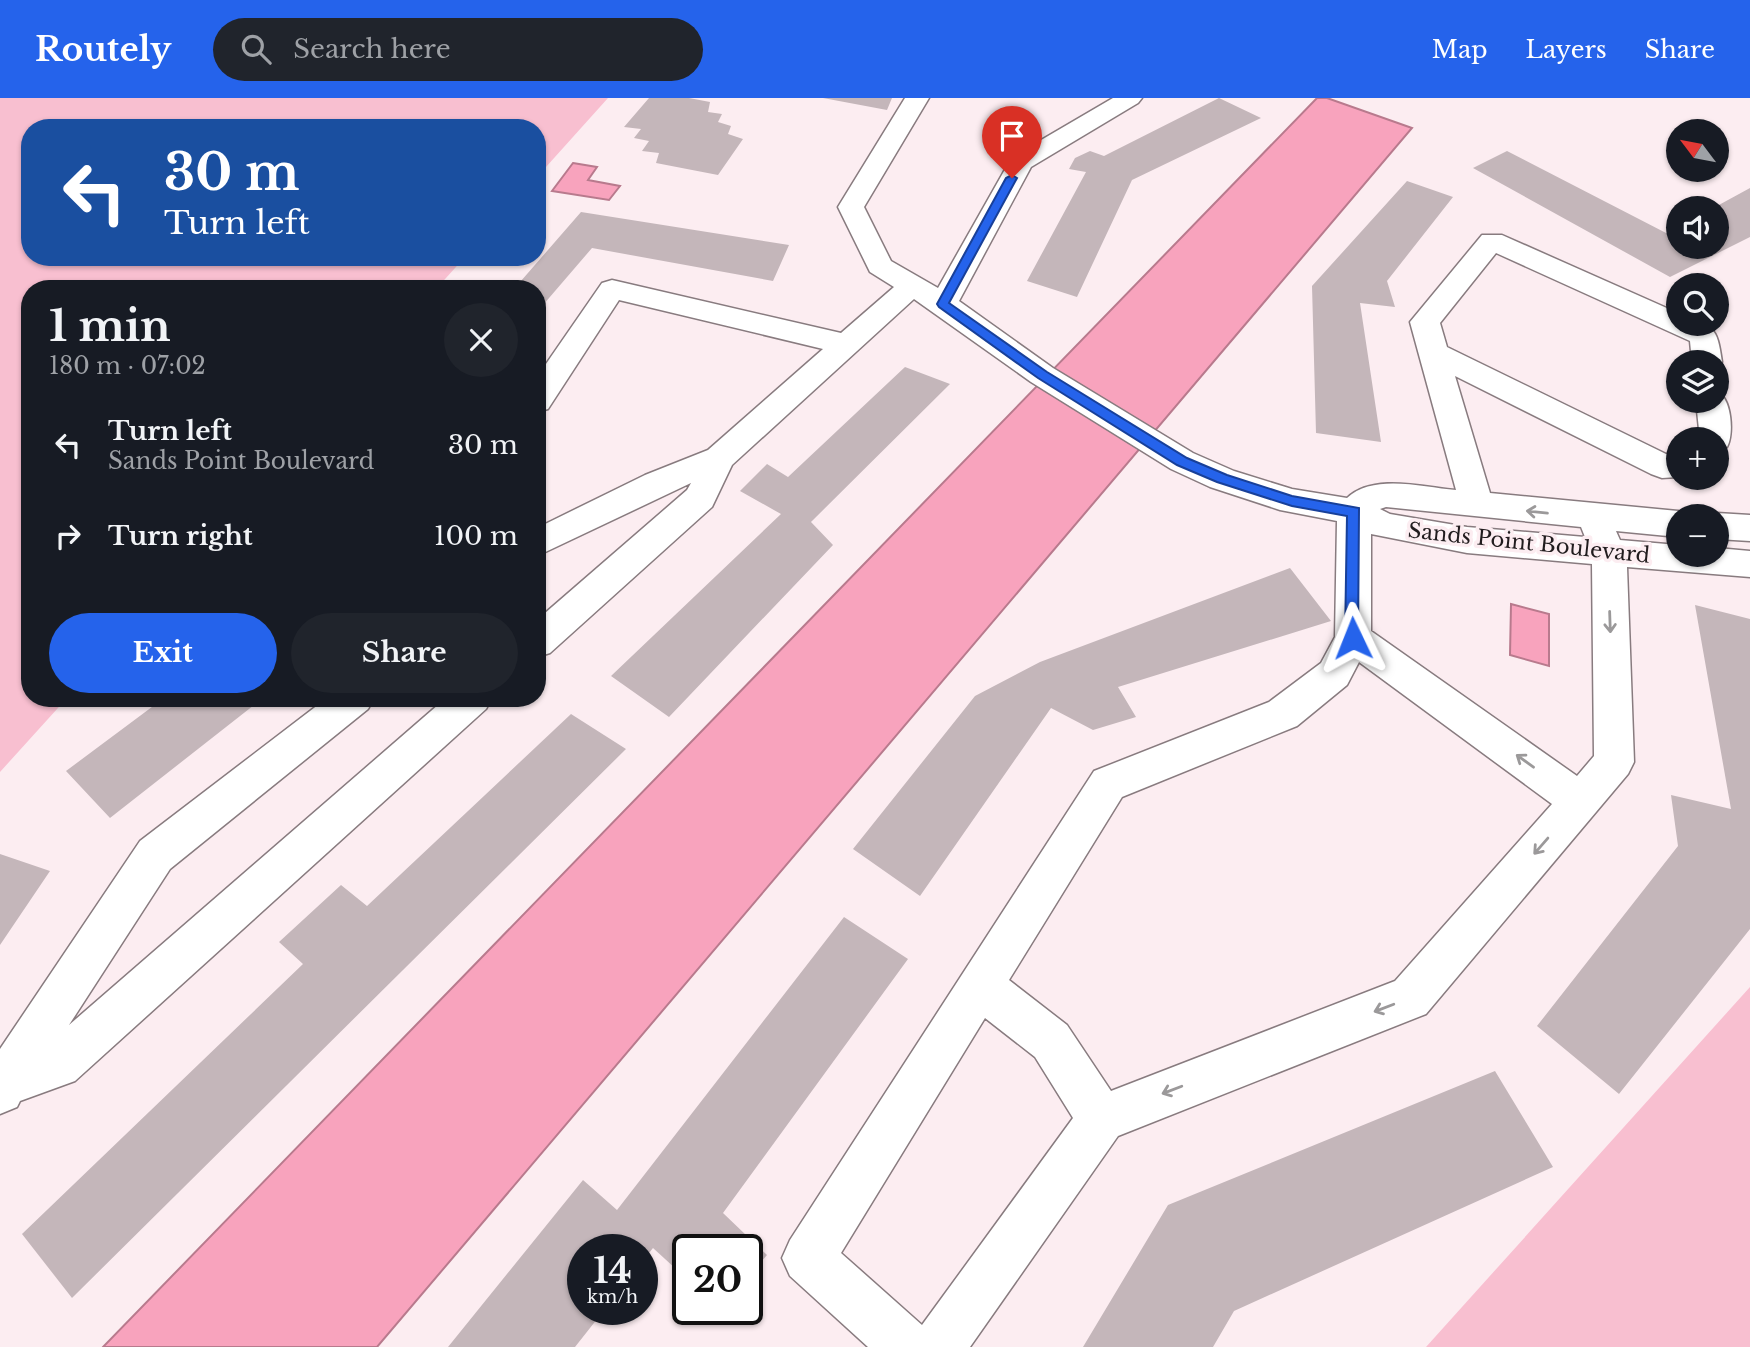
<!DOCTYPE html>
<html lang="en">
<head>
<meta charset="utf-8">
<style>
  :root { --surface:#171b24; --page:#20242c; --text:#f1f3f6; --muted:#9ea1a6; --accent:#2563eb }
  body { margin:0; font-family:"Libre Baskerville",serif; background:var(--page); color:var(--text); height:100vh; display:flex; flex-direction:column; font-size:26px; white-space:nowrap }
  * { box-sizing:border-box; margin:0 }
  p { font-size:23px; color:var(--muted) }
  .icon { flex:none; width:38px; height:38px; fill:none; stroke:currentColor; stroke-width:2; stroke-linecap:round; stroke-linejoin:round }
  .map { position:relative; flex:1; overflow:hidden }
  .panel { position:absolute; left:21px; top:182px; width:525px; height:427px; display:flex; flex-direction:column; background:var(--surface); border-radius:28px; box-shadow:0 2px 5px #0004 }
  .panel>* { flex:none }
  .guide { position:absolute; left:21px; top:21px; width:525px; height:147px; border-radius:28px; box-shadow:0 2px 5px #0004; background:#1a4fa0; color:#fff; overflow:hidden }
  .needle { width:46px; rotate:302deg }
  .buttons { position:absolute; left:1666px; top:21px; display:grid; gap:14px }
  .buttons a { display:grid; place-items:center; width:63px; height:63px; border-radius:50%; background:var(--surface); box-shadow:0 2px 5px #0004; font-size:35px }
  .speed { position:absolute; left:567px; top:1136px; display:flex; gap:14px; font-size:35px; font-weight:700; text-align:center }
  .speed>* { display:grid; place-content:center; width:91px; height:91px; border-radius:50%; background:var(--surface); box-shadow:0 2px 5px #0004; line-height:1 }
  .speed small { font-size:18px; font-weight:400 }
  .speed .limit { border:4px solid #111; border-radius:10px; background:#fff; color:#111 }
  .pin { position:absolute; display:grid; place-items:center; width:60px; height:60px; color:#fff; margin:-72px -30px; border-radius:50% 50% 50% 0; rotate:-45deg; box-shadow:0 0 7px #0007 }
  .pin .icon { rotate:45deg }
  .me { position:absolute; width:77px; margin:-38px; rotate:358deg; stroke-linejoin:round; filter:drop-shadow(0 0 5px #0008) }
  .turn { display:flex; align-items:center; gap:24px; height:147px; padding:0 28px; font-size:32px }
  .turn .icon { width:91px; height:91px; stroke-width:2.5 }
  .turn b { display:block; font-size:49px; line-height:60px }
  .round { display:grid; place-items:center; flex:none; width:74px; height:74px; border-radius:37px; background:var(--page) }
  .overview { display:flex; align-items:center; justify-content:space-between; height:119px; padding:0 28px }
  h1 { font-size:42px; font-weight:700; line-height:52px }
  .button { display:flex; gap:14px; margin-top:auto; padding:14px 28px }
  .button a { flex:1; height:80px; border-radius:42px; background:var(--accent); color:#fff; font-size:28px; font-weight:700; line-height:80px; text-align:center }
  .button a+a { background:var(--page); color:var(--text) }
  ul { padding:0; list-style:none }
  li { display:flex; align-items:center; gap:21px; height:91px; padding:0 28px }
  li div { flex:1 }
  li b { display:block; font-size:26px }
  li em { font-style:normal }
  header { display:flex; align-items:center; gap:42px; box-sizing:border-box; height:98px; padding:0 35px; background:var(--accent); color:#fff }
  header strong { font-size:33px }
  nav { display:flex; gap:38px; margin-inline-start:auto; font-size:24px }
  .search { width:490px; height:63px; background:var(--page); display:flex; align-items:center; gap:18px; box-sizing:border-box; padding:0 24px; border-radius:38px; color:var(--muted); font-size:26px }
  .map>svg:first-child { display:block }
  .green { fill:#f8bfd0 }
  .water { fill:#f8a3bd; stroke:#b87a8d; stroke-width:2 }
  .building { fill:#c4b6ba }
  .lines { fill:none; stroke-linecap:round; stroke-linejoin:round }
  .minor-casing { stroke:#887b7f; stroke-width:3 }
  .minor { fill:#fff; fill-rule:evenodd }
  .oneway { stroke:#9b999a }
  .route { fill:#2563eb; stroke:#184099; stroke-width:2 }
  .labels { text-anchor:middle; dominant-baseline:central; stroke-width:7; stroke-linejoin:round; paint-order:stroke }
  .street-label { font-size:21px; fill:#211c1e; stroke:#fcedf1 }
</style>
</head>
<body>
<header>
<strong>Routely</strong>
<div class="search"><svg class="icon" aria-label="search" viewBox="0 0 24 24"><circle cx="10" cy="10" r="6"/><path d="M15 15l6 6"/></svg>Search here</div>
<nav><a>Map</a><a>Layers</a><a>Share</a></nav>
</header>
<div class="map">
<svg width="1750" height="1249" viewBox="0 0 1750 1249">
  <rect width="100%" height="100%" fill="#fcedf1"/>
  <path class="green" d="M 0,0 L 608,0 L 537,79 L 537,30 L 30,30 L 30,159 L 465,159 L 436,191 L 30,191 L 30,600 L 67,600 L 0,674 Z
    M 1750,889 L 1750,1249 L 1426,1249 Z"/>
  <path class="water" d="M 1317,0 L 1327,0 L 1412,30 L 377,1249 L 103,1249 Z
    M 573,65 L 597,69 L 588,82 L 620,88 L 609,102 L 552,93 Z
    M 1511,506 L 1549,516 L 1549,568 L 1510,557 Z"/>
  <path class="building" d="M 649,0 L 689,0 L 710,4 L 708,14 L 722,16 L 718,24 L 731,28 L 728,36 L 743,41 L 718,77 L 656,65 L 659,55 L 642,53 L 649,43 L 634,40 L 641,31 L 624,29 Z
    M 823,0 L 892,0 L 887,12 Z
    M 1219,0 L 1261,20 L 1132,82 L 1077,199 L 1027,183 L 1086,74 L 1069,71 L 1075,60 L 1090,53 L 1104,58 Z
    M 1507,53 L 1668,136 L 1678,130 L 1678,149 L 1717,149 L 1717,108 L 1750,90 L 1750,139 L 1670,179 L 1473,70 Z
    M 1407,83 L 1453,99 L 1387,183 L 1395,209 L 1360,205 L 1381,344 L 1316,335 L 1312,188 Z
    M 581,114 L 789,147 L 773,183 L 592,150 L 537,214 L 537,191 L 514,191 Z
    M 905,269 L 950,286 L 811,424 L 833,447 L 669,619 L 611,578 L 781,416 L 740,393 L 767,366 L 788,379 Z
    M 1290,470 L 1331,523 L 1118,589 L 1136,619 L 1093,632 L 1051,610 L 920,798 L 853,751 L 975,598 L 1040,564 Z
    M 1695,507 L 1750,521 L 1750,831 L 1619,996 L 1537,928 L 1678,748 L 1671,697 L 1731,711 Z
    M 164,600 L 263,600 L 110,720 L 66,673 Z
    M 571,616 L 626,651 L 72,1200 L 22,1136 L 303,866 L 279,844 L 341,787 L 367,808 Z
    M 0,756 L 50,773 L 0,847 Z
    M 844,819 L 908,861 L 723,1115 L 767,1157 L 747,1180 L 747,1152 L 688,1152 L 688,1182 L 653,1150 L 642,1164 L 642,1152 L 583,1152 L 583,1211 L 605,1211 L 575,1249 L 448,1249 L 583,1082 L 617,1112 Z
    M 1495,973 L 1553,1069 L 1234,1213 L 1213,1249 L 1083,1249 L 1168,1107 Z"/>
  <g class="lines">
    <g class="minor-casing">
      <path id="minor" d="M 905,0 L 929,0 L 864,109 L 891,163 L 938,190 L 1012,59 L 1113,0 L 1142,0 L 1138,5 L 1031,69 L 959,203 L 1053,270 L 1193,355 L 1234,373 L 1292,391 L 1347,400 C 1373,375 1423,389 1456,392 L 1410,224 L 1482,137 L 1502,137 L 1678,215 L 1678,226 C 1714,226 1717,228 1722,264 L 1717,271 L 1717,264 L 1692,264 L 1690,243 L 1496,155 L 1440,225 L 1447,249 L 1666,356 L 1678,355 L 1678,379 L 1662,380 L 1651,376 L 1455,278 L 1490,395 L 1678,413 L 1691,418 L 1678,418 L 1678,439 L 1616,433 L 1620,442 L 1678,447 L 1678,457 L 1717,457 L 1717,450 L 1750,453 L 1750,479 L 1627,469 L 1634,664 L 1628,676 L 1426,916 L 1118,1038 L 970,1249 L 868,1249 L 790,1178 L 782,1160 L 790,1142 L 1094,673 L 1269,604 L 1321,565 L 1335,539 L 1337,423 L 1280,412 L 1210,389 L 1171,371 L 1031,284 L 914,201 L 732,367 L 712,409 L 550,555 L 537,559 L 537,522 L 687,392 L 691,385 L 537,458 L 537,430 L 645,377 L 708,352 L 823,251 L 619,202 L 548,311 L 537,314 L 537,279 L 602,185 L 612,182 L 841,235 L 894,189 L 870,174 L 838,109 ZM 1386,409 L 1581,429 L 1585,439 L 1467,429 L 1390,416 L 1380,411 ZM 1371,436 L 1467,455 L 1592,466 L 1594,658 L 1577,678 L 1371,533 ZM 1359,564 L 1552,706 L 1395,883 L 1111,993 L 1067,927 L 1009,882 L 1122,699 L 1297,628 L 1347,587 ZM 985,920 L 1035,959 L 1073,1020 L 922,1227 L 841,1155 Z
        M 1717,294 C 1732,300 1734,337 1727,349 L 1717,352 L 1717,341 L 1700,341 L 1696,303 L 1717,303 Z
        M 1717,415 L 1750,417 L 1750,443 L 1717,441 L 1717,418 L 1707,418 Z
        M 327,600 L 374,600 L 368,611 L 170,771 L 69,927 L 446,600 L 492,600 L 486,611 L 75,983 L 20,1003 L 17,1009 L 0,1016 L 0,951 L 140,743 Z"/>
    </g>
    <use href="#minor" class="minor"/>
  </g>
  <defs><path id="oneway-shaft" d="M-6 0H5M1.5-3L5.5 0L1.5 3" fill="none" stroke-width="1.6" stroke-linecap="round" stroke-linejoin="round" transform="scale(1.75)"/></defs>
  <g class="oneway">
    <use href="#oneway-shaft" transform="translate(1537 414) rotate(-174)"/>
    <use href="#oneway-shaft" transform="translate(1610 524) rotate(88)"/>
    <use href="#oneway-shaft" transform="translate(1525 663) rotate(-144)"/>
    <use href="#oneway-shaft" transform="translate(1541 748) rotate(131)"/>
    <use href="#oneway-shaft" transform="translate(1384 910) rotate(159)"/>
    <use href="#oneway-shaft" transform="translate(1172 992) rotate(159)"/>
  </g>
  <path class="route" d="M 1012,77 L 1017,80 L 949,205 L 1047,274 L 1187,360 L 1227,377 L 1292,398 L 1359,410 L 1358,544 L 1353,546 L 1345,540 L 1347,418 L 1292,408 L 1217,384 L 1177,367 L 1038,280 L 939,209 L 937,206 L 1006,80 Z"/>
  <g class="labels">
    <g class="street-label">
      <text transform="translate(1529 445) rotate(6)">Sands Point Boulevard</text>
    </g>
  </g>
</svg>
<div class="buttons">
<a><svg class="needle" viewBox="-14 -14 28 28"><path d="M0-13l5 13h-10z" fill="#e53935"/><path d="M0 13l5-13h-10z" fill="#9ea1a6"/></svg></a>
<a><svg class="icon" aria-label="sound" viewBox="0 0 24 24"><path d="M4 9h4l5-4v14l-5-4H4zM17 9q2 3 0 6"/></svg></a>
<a><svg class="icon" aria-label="search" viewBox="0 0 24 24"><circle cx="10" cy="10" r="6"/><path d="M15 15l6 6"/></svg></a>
<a><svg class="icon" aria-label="layers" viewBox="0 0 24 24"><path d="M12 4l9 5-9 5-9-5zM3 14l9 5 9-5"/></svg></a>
<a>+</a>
<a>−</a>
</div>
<div class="speed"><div>14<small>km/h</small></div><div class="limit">20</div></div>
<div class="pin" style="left:1012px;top:80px;background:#d93025"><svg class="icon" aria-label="arrive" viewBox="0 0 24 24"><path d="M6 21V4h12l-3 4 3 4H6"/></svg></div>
<svg class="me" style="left:1353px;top:540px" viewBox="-20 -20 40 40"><path d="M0-17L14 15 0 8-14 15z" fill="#2563eb" stroke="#fff" stroke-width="4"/></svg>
<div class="guide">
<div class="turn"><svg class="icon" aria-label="left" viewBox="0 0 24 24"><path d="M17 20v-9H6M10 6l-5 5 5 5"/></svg><div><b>30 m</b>Turn left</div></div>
</div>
<section class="panel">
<div class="overview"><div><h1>1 min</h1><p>180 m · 07:02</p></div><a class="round"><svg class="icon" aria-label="close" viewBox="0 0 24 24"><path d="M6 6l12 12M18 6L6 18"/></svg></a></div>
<ul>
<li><svg class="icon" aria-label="left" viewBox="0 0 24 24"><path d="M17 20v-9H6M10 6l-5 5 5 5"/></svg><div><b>Turn left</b><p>Sands Point Boulevard</p></div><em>30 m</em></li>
<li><svg class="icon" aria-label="right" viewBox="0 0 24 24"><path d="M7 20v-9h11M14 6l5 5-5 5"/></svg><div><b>Turn right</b></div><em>100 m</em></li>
</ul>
<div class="button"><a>Exit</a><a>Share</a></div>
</section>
</div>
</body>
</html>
